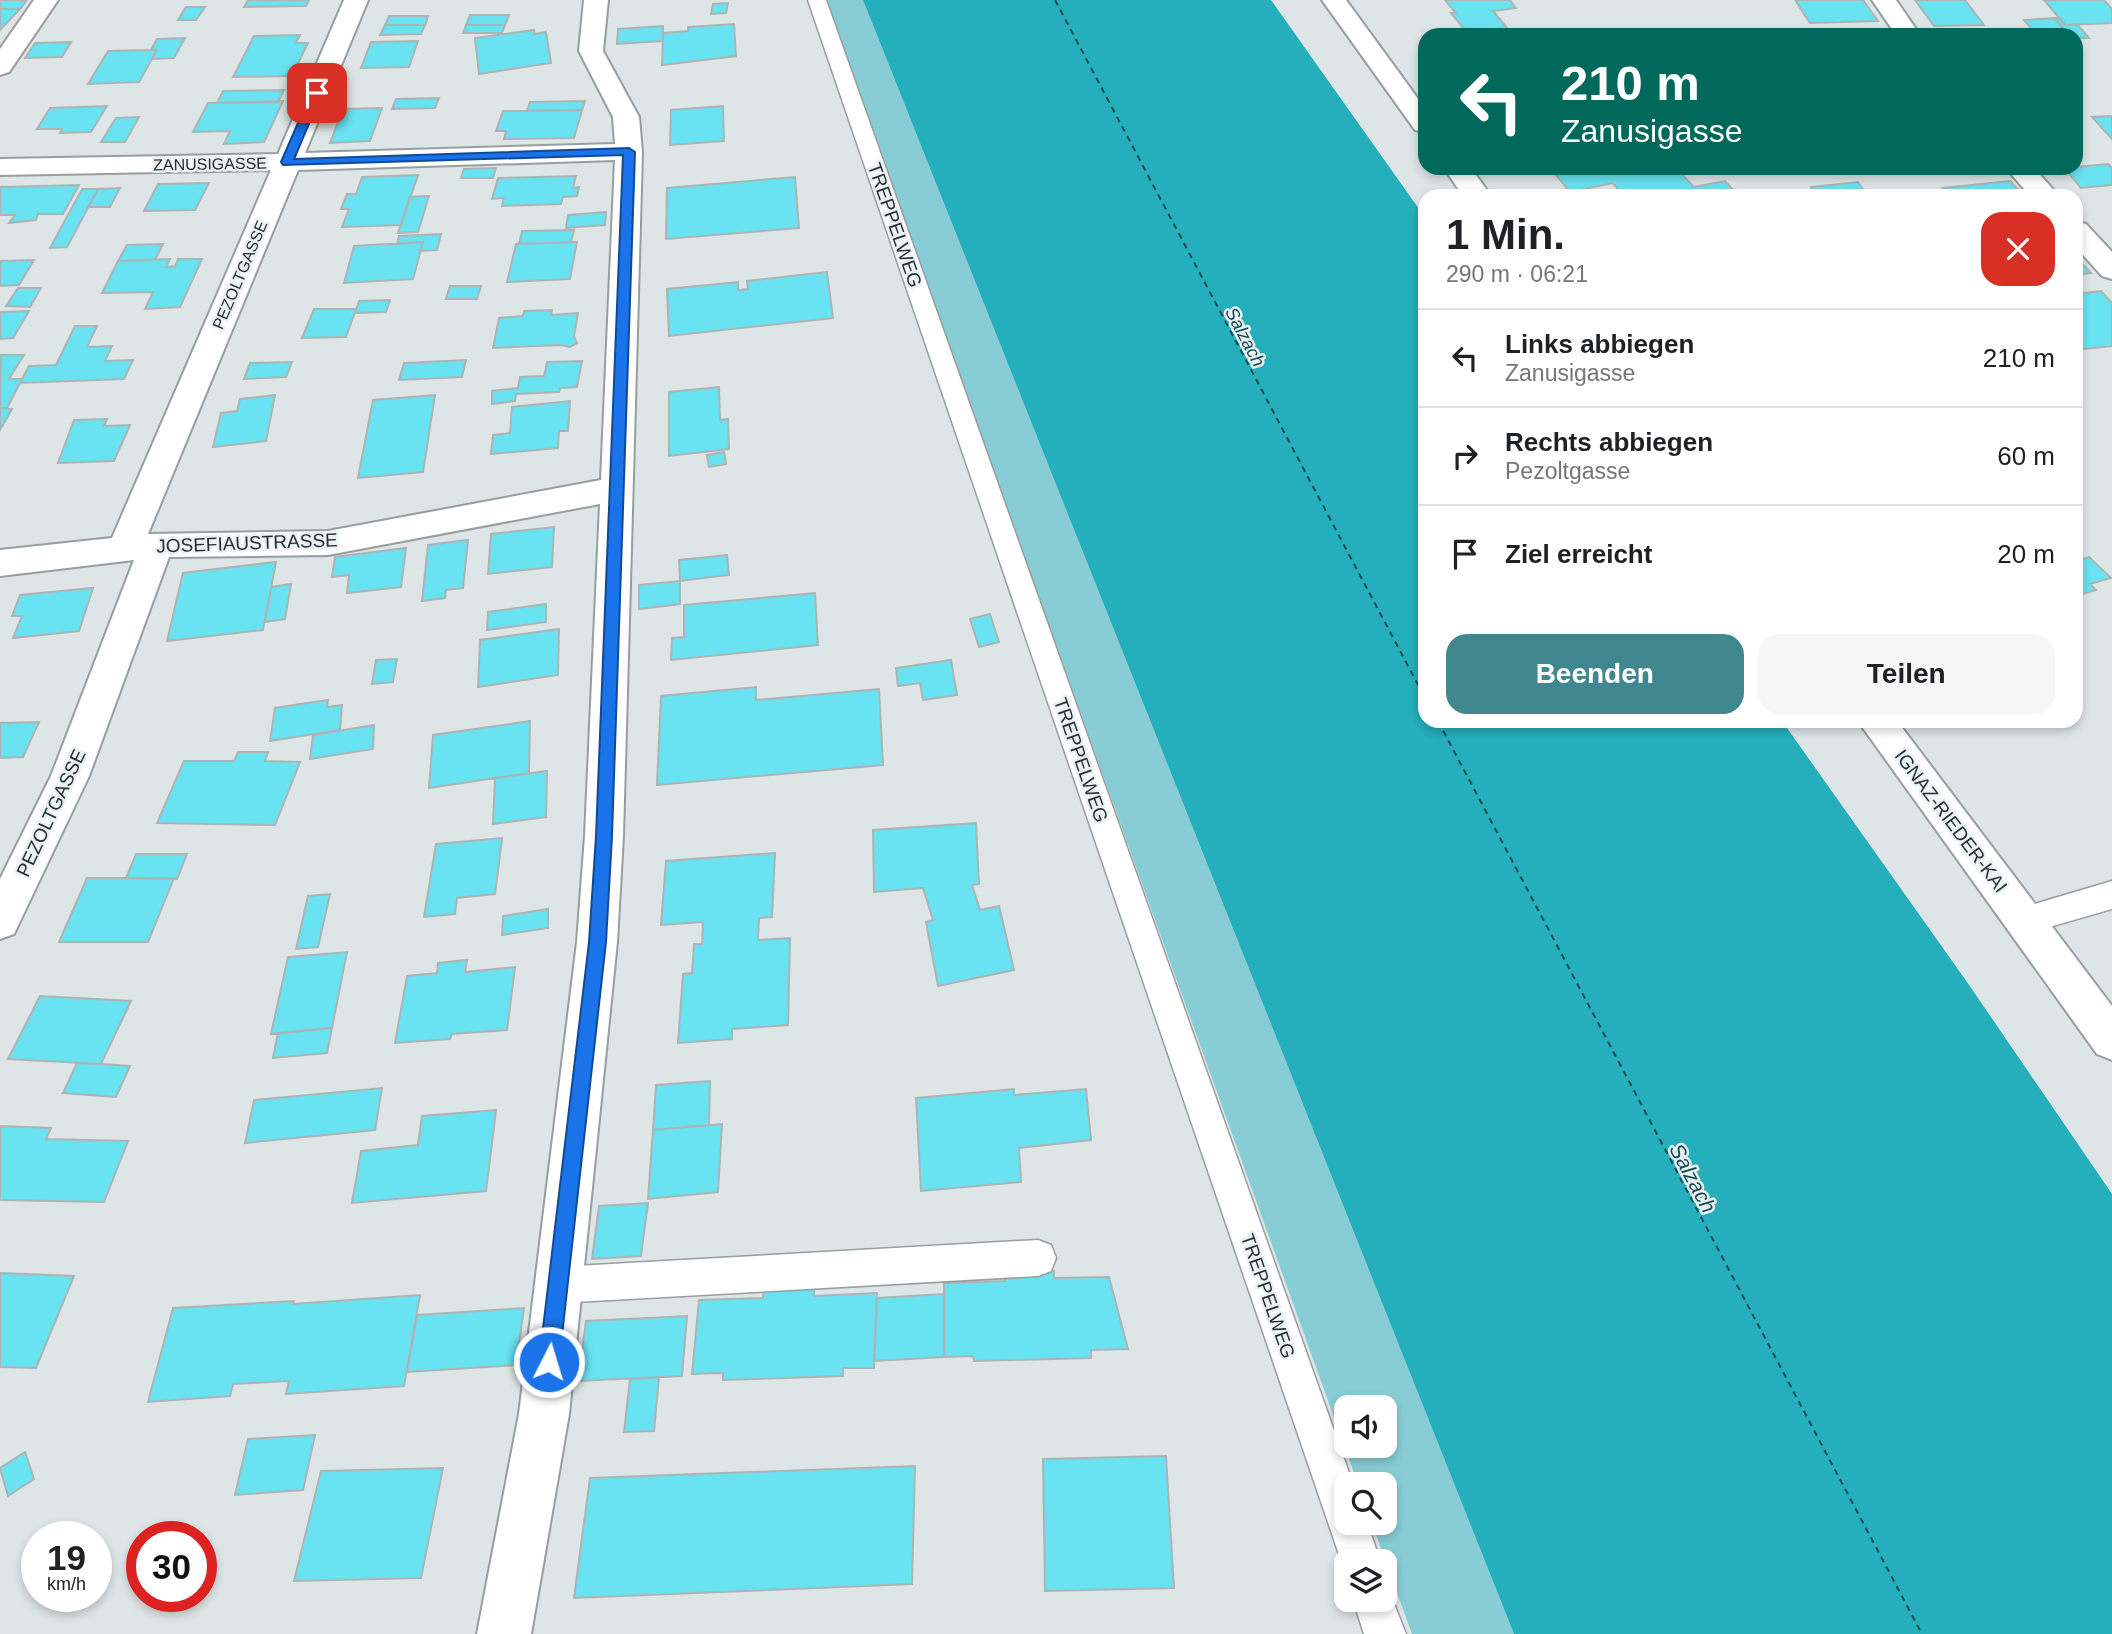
<!DOCTYPE html>
<html lang="de">
<head>
<meta charset="utf-8">
<style>
  :root { --surface:#fff; --page:#f6f6f6; --text:#202124; --muted:#757577; --line:#e0e0e0; --accent:#40878f }
  body { margin:0; font-family:Arial,sans-serif; background:var(--page); color:var(--text); height:100vh; display:flex; flex-direction:column; font-size:26px; white-space:nowrap }
  * { box-sizing:border-box; margin:0 }
  p { font-size:23px; color:var(--muted) }
  .icon { flex:none; width:38px; height:38px; fill:none; stroke:currentColor; stroke-width:2; stroke-linecap:round; stroke-linejoin:round }
  .map { position:relative; flex:1; overflow:hidden }
  .details { position:absolute; left:1418px; top:189px; width:665px; height:539px; display:flex; flex-direction:column; background:var(--surface); border-radius:21px; box-shadow:0 4px 10px #0003 }
  .details>* { flex:none }
  .guide { position:absolute; left:1418px; top:28px; width:665px; height:147px; border-radius:21px; box-shadow:0 4px 10px #0003; background:#00695c; color:#fff; overflow:hidden }
  .fabs { position:absolute; left:1334px; top:1395px; display:grid; gap:14px }
  .fabs a { display:grid; place-items:center; width:63px; height:63px; border-radius:14px; background:var(--surface); box-shadow:0 4px 10px #0003; font-size:35px }
  .speed { position:absolute; left:21px; top:1521px; display:flex; gap:14px; font-size:35px; font-weight:700; text-align:center }
  .speed>* { display:grid; place-content:center; width:91px; height:91px; border-radius:50%; background:var(--surface); box-shadow:0 4px 10px #0003; line-height:1 }
  .speed small { font-size:18px; font-weight:400 }
  .speed .limit { border:10px solid #d22; background:#fff; color:#111 }
  .pin { position:absolute; display:grid; place-items:center; width:60px; height:60px; color:#fff; margin:-30px; border-radius:14px; box-shadow:0 4px 10px #0006 }
  .me { position:absolute; width:77px; margin:-38px; rotate:5deg; stroke-linejoin:round; filter:drop-shadow(0 0 5px #0008) }
  .turn { display:flex; align-items:center; gap:24px; height:147px; padding:0 28px; font-size:32px }
  .turn .icon { width:91px; height:91px; stroke-width:2.5 }
  .turn b { display:block; font-size:49px; line-height:60px }
  .round { display:grid; place-items:center; flex:none; width:74px; height:74px; border-radius:21px; background:var(--page) }
  .summary { display:flex; align-items:center; justify-content:space-between; height:119px; padding:0 28px }
  h1 { font-size:42px; font-weight:600; line-height:52px }
  .cta { display:flex; gap:14px; margin-top:auto; padding:14px 28px }
  .cta a { flex:1; height:80px; border-radius:21px; background:var(--accent); color:#fff; font-size:28px; font-weight:600; line-height:80px; text-align:center }
  .cta a+a { background:var(--page); color:var(--text) }
  ul { padding:0; list-style:none }
  li { display:flex; align-items:center; gap:21px; height:98px; padding:0 28px; border-top:2px solid var(--line) }
  li div { flex:1 }
  li b { display:block; font-size:26px }
  li em { font-style:normal }
  .map>svg:first-child { display:block }
  .green { fill:#88cdd5; fill-rule:evenodd }
  .water { fill:#25aebb }
  .lines { fill:none; stroke-linecap:round; stroke-linejoin:round }
  .ferry { stroke:#164c52; stroke-width:2; stroke-dasharray:6 5; stroke-linecap:butt }
  .building { fill:#69e3f1; stroke:#adb4b5; stroke-width:2 }
  .lane-casing { stroke:#969e9f; stroke-width:3 }
  .street-casing { stroke:#969e9f; stroke-width:4 }
  .lane { fill:#fff; fill-rule:evenodd }
  .street { fill:#fff; fill-rule:evenodd }
  .route { fill:#1a73e8; stroke:#114b97; stroke-width:2 }
  .labels { text-anchor:middle; dominant-baseline:central; stroke-width:5; stroke-linejoin:round; paint-order:stroke }
  .far-street-label { font-size:16px; fill:#2b2e2f; stroke:#eaf2f3 }
  .far-water-label { font-size:18px; font-style:italic; fill:#164c52; stroke:#eaf2f3 }
  .street-label { font-size:19px; fill:#2b2e2f; stroke:#eaf2f3 }
  .water-label { font-size:21px; font-style:italic; fill:#164c52; stroke:#eaf2f3 }
</style>
</head>
<body>
<div class="map">
<svg width="2112" height="1634" viewBox="0 0 2112 1634">
  <rect width="100%" height="100%" fill="#dde5e6"/>
  <path class="green" d="M 824,0 L 863,0 L 1514,1634 L 1412,1634 L 1372,1523 L 1384,1522 L 1384,1484 L 1358,1484 ZM 1346,1407 L 1384,1407 L 1384,1446 L 1346,1446 Z"/>
  <path class="water" d="M 863,0 L 1271,0 L 1424,216 L 1424,721 L 1782,721 L 1967,982 L 2112,1194 L 2112,1634 L 1514,1634 Z"/>
  <g class="lines">
    <path class="ferry" d="M 1055,0 L 1424,696
      M 1438,721 L 1922,1634"/>
  </g>
  <path class="building" d="M 0,0 L 27,0 L 20,9 L 0,9 Z
    M 248,0 L 309,0 L 306,6 L 244,7 Z
    M 1445,0 L 1510,0 L 1516,8 L 1493,11 L 1513,35 L 1469,35 L 1451,13 L 1456,13 Z
    M 1795,0 L 1863,0 L 1878,21 L 1810,23 Z
    M 1915,0 L 1965,0 L 1984,25 L 1934,26 Z
    M 2044,0 L 2104,0 L 2112,9 L 2112,23 L 2065,25 Z
    M 728,3 L 726,13 L 711,14 L 713,4 Z
    M 186,7 L 205,7 L 196,20 L 178,20 Z
    M 0,9 L 20,9 L 0,30 Z
    M 470,15 L 509,15 L 505,25 L 466,25 Z
    M 389,16 L 428,16 L 425,25 L 385,25 Z
    M 2054,18 L 2060,18 L 2065,25 L 2078,25 L 2089,38 L 2076,38 L 2076,35 L 2069,35 Z
    M 2054,18 L 2069,35 L 2037,35 L 2024,20 Z
    M 734,24 L 736,56 L 662,65 L 663,33 L 688,31 L 688,27 Z
    M 385,25 L 425,25 L 421,34 L 380,35 Z
    M 466,25 L 505,25 L 502,33 L 463,33 Z
    M 663,26 L 663,41 L 617,44 L 618,29 Z
    M 534,30 L 534,34 L 546,32 L 551,63 L 479,74 L 475,38 Z
    M 300,35 L 296,43 L 308,43 L 292,76 L 233,77 L 254,36 Z
    M 185,38 L 174,58 L 152,59 L 157,50 L 151,50 L 157,39 Z
    M 418,41 L 409,67 L 361,68 L 371,42 Z
    M 71,42 L 62,57 L 25,58 L 35,43 Z
    M 151,50 L 157,50 L 139,82 L 88,84 L 108,51 Z
    M 284,90 L 278,102 L 217,103 L 223,91 Z
    M 439,98 L 435,108 L 392,109 L 396,99 Z
    M 283,101 L 264,142 L 224,144 L 230,131 L 193,132 L 208,103 Z
    M 585,101 L 582,110 L 527,111 L 530,102 Z
    M 107,106 L 91,132 L 60,133 L 62,129 L 37,129 L 50,108 Z
    M 723,106 L 724,141 L 670,145 L 671,110 Z
    M 382,108 L 370,141 L 330,143 L 343,109 Z
    M 582,110 L 574,138 L 504,139 L 506,131 L 496,131 L 503,111 Z
    M 2112,116 L 2112,139 L 2092,117 Z
    M 139,117 L 125,142 L 101,142 L 116,118 Z
    M 2108,164 L 2112,168 L 2112,185 L 2081,188 L 2064,168 Z
    M 496,168 L 493,178 L 461,178 L 464,169 Z
    M 1550,168 L 1617,168 L 1620,172 L 1638,168 L 1676,168 L 1694,187 L 1725,181 L 1739,196 L 1624,196 L 1613,183 L 1570,192 Z
    M 418,175 L 401,225 L 342,227 L 349,209 L 341,209 L 347,194 L 356,194 L 362,177 Z
    M 576,176 L 573,188 L 579,187 L 577,196 L 563,197 L 561,204 L 502,206 L 504,198 L 492,199 L 498,178 Z
    M 795,177 L 799,228 L 666,239 L 667,188 Z
    M 2010,181 L 2024,196 L 1949,196 L 1942,188 Z
    M 1858,182 L 1868,196 L 1818,196 L 1811,187 Z
    M 209,183 L 195,210 L 144,211 L 158,184 Z
    M 79,185 L 63,214 L 38,214 L 36,220 L 9,223 L 15,215 L 0,215 L 0,187 Z
    M 120,188 L 110,207 L 88,207 L 98,189 Z
    M 82,189 L 98,189 L 67,247 L 50,248 Z
    M 429,196 L 418,232 L 398,233 L 410,197 Z
    M 606,212 L 605,225 L 566,228 L 568,215 Z
    M 574,230 L 571,242 L 519,244 L 522,231 Z
    M 441,234 L 437,250 L 420,251 L 423,242 L 397,244 L 399,236 Z
    M 423,242 L 413,279 L 344,283 L 354,246 Z
    M 577,242 L 570,279 L 507,282 L 516,244 Z
    M 163,244 L 155,260 L 118,261 L 127,245 Z
    M 2076,257 L 2091,273 L 2076,275 Z
    M 170,259 L 166,267 L 175,266 L 178,259 L 202,259 L 180,307 L 145,309 L 153,292 L 102,293 L 118,261 Z
    M 34,260 L 19,285 L 0,286 L 0,261 Z
    M 827,272 L 833,318 L 669,336 L 667,289 L 738,282 L 738,290 L 748,289 L 747,281 Z
    M 450,286 L 481,286 L 477,299 L 446,299 Z
    M 18,288 L 41,288 L 30,307 L 6,306 Z
    M 2101,291 L 2112,303 L 2112,346 L 2076,350 L 2076,294 Z
    M 390,300 L 386,312 L 355,313 L 359,301 Z
    M 314,309 L 356,309 L 346,337 L 302,338 Z
    M 552,310 L 551,315 L 578,313 L 574,336 L 577,343 L 570,347 L 561,345 L 493,348 L 499,318 L 523,316 L 524,311 Z
    M 29,311 L 13,338 L 0,339 L 0,312 Z
    M 75,326 L 97,326 L 87,347 L 112,346 L 105,361 L 133,360 L 124,379 L 20,383 L 29,366 L 56,365 Z
    M 1,355 L 24,355 L 9,379 L 22,379 L 7,408 L 0,408 Z
    M 466,360 L 462,377 L 399,380 L 404,363 Z
    M 582,361 L 577,387 L 560,388 L 559,392 L 516,394 L 515,401 L 492,404 L 492,391 L 518,388 L 520,377 L 544,376 L 547,362 Z
    M 292,362 L 286,377 L 244,379 L 250,363 Z
    M 719,387 L 720,420 L 728,419 L 729,449 L 669,456 L 669,392 Z
    M 275,395 L 266,441 L 213,447 L 221,413 L 237,411 L 240,399 Z
    M 435,395 L 423,472 L 358,478 L 373,400 Z
    M 570,401 L 568,431 L 559,431 L 558,448 L 491,454 L 493,435 L 510,433 L 512,407 Z
    M 0,408 L 12,409 L 0,430 Z
    M 107,419 L 104,426 L 130,425 L 114,461 L 58,463 L 74,420 Z
    M 724,452 L 726,464 L 709,467 L 707,455 Z
    M 554,527 L 552,567 L 488,574 L 491,534 Z
    M 468,540 L 463,588 L 446,590 L 445,598 L 422,601 L 428,545 Z
    M 406,548 L 401,587 L 347,593 L 349,575 L 332,577 L 335,557 Z
    M 727,555 L 729,575 L 680,581 L 679,560 Z
    M 2089,557 L 2111,578 L 2090,584 L 2096,590 L 2076,596 L 2076,561 Z
    M 276,562 L 263,630 L 167,641 L 183,573 Z
    M 680,581 L 680,604 L 639,609 L 639,585 Z
    M 291,584 L 285,619 L 265,622 L 271,587 Z
    M 93,588 L 79,631 L 13,638 L 22,616 L 12,616 L 20,595 Z
    M 815,593 L 818,645 L 671,660 L 672,638 L 684,637 L 684,605 Z
    M 546,604 L 546,622 L 487,630 L 488,612 Z
    M 990,614 L 999,642 L 979,647 L 970,619 Z
    M 559,629 L 558,675 L 478,687 L 480,640 Z
    M 397,659 L 393,682 L 372,684 L 376,660 Z
    M 951,660 L 957,695 L 923,700 L 920,683 L 898,686 L 896,668 Z
    M 756,687 L 756,700 L 879,689 L 883,765 L 657,785 L 661,696 Z
    M 328,700 L 327,707 L 342,705 L 340,730 L 270,741 L 275,708 Z
    M 530,721 L 529,773 L 429,788 L 433,735 Z
    M 39,722 L 23,757 L 0,758 L 0,723 Z
    M 374,725 L 373,749 L 310,759 L 313,735 Z
    M 238,752 L 268,752 L 265,761 L 300,762 L 275,825 L 157,823 L 184,761 L 234,761 Z
    M 547,771 L 546,817 L 493,824 L 495,778 Z
    M 976,823 L 979,884 L 972,885 L 980,910 L 999,906 L 1014,970 L 938,986 L 926,922 L 933,920 L 923,888 L 874,892 L 873,830 Z
    M 502,838 L 495,894 L 457,898 L 455,914 L 424,917 L 436,844 Z
    M 775,853 L 772,917 L 759,918 L 758,940 L 790,938 L 788,1025 L 732,1029 L 732,1039 L 678,1043 L 683,974 L 692,973 L 694,944 L 702,944 L 703,922 L 661,925 L 666,861 Z
    M 136,854 L 187,854 L 177,879 L 126,878 Z
    M 87,878 L 174,878 L 148,942 L 59,942 Z
    M 330,894 L 318,947 L 296,949 L 308,896 Z
    M 548,909 L 548,928 L 502,935 L 503,916 Z
    M 347,952 L 332,1028 L 271,1034 L 288,957 Z
    M 467,960 L 465,972 L 515,967 L 507,1030 L 452,1034 L 450,1039 L 395,1043 L 407,976 L 437,973 L 438,963 Z
    M 40,996 L 131,1001 L 101,1064 L 8,1059 Z
    M 332,1028 L 327,1053 L 273,1058 L 278,1033 Z
    M 77,1063 L 101,1064 L 130,1066 L 116,1097 L 63,1093 Z
    M 710,1081 L 709,1125 L 653,1130 L 656,1085 Z
    M 382,1088 L 375,1130 L 245,1143 L 254,1100 Z
    M 1014,1089 L 1014,1095 L 1086,1089 L 1091,1140 L 1019,1148 L 1021,1182 L 921,1191 L 916,1098 Z
    M 496,1110 L 486,1191 L 352,1203 L 361,1151 L 418,1145 L 422,1116 Z
    M 722,1124 L 718,1192 L 648,1199 L 653,1130 Z
    M 0,1126 L 51,1128 L 46,1139 L 128,1141 L 104,1202 L 0,1200 Z
    M 648,1203 L 641,1256 L 592,1259 L 599,1206 Z
    M 1054,1271 L 1054,1278 L 1109,1277 L 1128,1349 L 1091,1350 L 1091,1358 L 974,1361 L 973,1356 L 944,1357 L 944,1283 L 1005,1281 L 1005,1272 Z
    M 0,1273 L 74,1276 L 36,1368 L 0,1367 Z
    M 814,1288 L 814,1296 L 877,1293 L 874,1368 L 843,1368 L 843,1376 L 723,1380 L 723,1373 L 692,1374 L 699,1300 L 763,1298 L 763,1290 Z
    M 944,1294 L 944,1357 L 874,1361 L 877,1298 Z
    M 420,1295 L 404,1386 L 286,1394 L 289,1381 L 233,1384 L 230,1396 L 148,1402 L 173,1308 L 294,1301 L 293,1304 Z
    M 524,1308 L 516,1365 L 407,1372 L 417,1315 Z
    M 687,1316 L 682,1376 L 578,1381 L 586,1321 Z
    M 659,1377 L 654,1431 L 624,1432 L 630,1379 Z
    M 315,1435 L 303,1490 L 235,1495 L 248,1439 Z
    M 25,1452 L 34,1479 L 8,1496 L 0,1468 Z
    M 1166,1456 L 1174,1588 L 1045,1591 L 1043,1459 Z
    M 915,1466 L 912,1584 L 574,1598 L 590,1478 Z
    M 443,1468 L 421,1578 L 294,1581 L 321,1471 Z"/>
  <g class="lines">
    <g class="lane-casing">
      <path id="lane" d="M 808,0 L 826,0 L 1353,1484 L 1346,1484 L 1346,1522 L 1367,1522 L 1380,1561 L 1346,1561 L 1346,1575 Z
        M 2112,881 L 2112,909 L 2025,934 L 2014,930 L 2009,920 L 2014,910 Z
        M 1038,1240 L 1051,1245 L 1056,1258 L 1051,1271 L 1038,1276 L 557,1303 L 544,1298 L 539,1285 L 544,1272 L 557,1267 Z
        M 1384,1584 L 1387,1586 L 1406,1634 L 1364,1634 L 1353,1600 L 1384,1600 Z"/>
    </g>
    <g class="street-casing">
      <path id="street" d="M 34,0 L 58,0 L 9,72 L 0,75 L 0,49 Z
        M 344,0 L 368,0 L 305,153 L 615,144 L 613,117 L 579,51 L 584,0 L 608,0 L 603,51 L 639,117 L 642,152 L 623,836 L 617,942 L 569,1414 L 531,1634 L 477,1634 L 519,1414 L 577,942 L 585,836 L 600,504 L 328,555 L 169,557 L 89,776 L 14,934 L 0,939 L 0,879 L 51,776 L 134,560 L 0,576 L 0,550 L 112,538 L 271,170 L 0,175 L 0,159 L 278,154 ZM 615,160 L 601,480 L 328,531 L 148,534 L 298,170 Z
        M 1322,0 L 1346,0 L 1424,107 L 1424,132 L 1415,130 Z
        M 1872,0 L 1896,0 L 1920,35 L 1896,35 Z
        M 1444,168 L 1471,168 L 1491,196 L 1463,196 Z
        M 2006,168 L 2034,168 L 2059,196 L 2030,196 Z
        M 2076,221 L 2086,224 L 2112,252 L 2112,279 L 2102,276 L 2076,247 Z
        M 1858,721 L 1897,721 L 2112,1006 L 2112,1060 L 2097,1054 Z"/>
    </g>
    <use href="#lane" class="lane"/>
    <use href="#street" class="street"/>
  </g>
  <path class="route" d="M 317,90 L 322,93 L 294,159 L 629,148 L 635,152 L 612,836 L 606,942 L 559,1362 L 556,1369 L 549,1372 L 542,1369 L 539,1362 L 589,942 L 596,836 L 623,155 L 283,165 L 281,162 L 311,93 Z"/>
  <g class="labels">
    <g class="far-street-label">
      <text transform="translate(210 164) rotate(-1)">ZANUSIGASSE</text>
      <text transform="translate(240 275) rotate(-67)">PEZOLTGASSE</text>
    </g>
    <g class="far-water-label">
      <text transform="translate(1245 337) rotate(62)">Salzach</text>
    </g>
    <g class="street-label">
      <text transform="translate(895 225) rotate(71)">TREPPELWEG</text>
      <text transform="translate(247 543) rotate(-2)">JOSEFIAUSTRASSE</text>
      <text transform="translate(1081 760) rotate(71)">TREPPELWEG</text>
      <text transform="translate(51 813) rotate(-65)">PEZOLTGASSE</text>
      <text transform="translate(1951 821) rotate(53)">IGNAZ-RIEDER-KAI</text>
      <text transform="translate(1268 1296) rotate(71)">TREPPELWEG</text>
    </g>
    <g class="water-label">
      <text transform="translate(1693 1178) rotate(62)">Salzach</text>
    </g>
  </g>
</svg>
<div class="fabs">
<a><svg class="icon" aria-label="sound" viewBox="0 0 24 24"><path d="M4 9h4l5-4v14l-5-4H4zM17 9q2 3 0 6"/></svg></a>
<a><svg class="icon" aria-label="search" viewBox="0 0 24 24"><circle cx="10" cy="10" r="6"/><path d="M15 15l6 6"/></svg></a>
<a><svg class="icon" aria-label="layers" viewBox="0 0 24 24"><path d="M12 4l9 5-9 5-9-5zM3 14l9 5 9-5"/></svg></a>
</div>
<div class="speed"><div>19<small>km/h</small></div><div class="limit">30</div></div>
<div class="pin" style="left:317px;top:93px;background:#d93025"><svg class="icon" aria-label="arrive" viewBox="0 0 24 24"><path d="M6 21V4h12l-3 4 3 4H6"/></svg></div>
<svg class="me" style="left:549px;top:1362px" viewBox="-20 -20 40 40"><circle r="17" fill="#1a73e8" stroke="#fff" stroke-width="3"/><path d="M0-11L8 9 0 5-8 9z" fill="#fff"/></svg>
<div class="guide">
<div class="turn"><svg class="icon" aria-label="left" viewBox="0 0 24 24"><path d="M17 20v-9H6M10 6l-5 5 5 5"/></svg><div><b>210 m</b>Zanusigasse</div></div>
</div>
<section class="details">
<div class="summary"><div><h1>1 Min.</h1><p>290 m · 06:21</p></div><a class="round" style="background:#d93025;color:#fff"><svg class="icon" aria-label="close" viewBox="0 0 24 24"><path d="M6 6l12 12M18 6L6 18"/></svg></a></div>
<ul>
<li><svg class="icon" aria-label="left" viewBox="0 0 24 24"><path d="M17 20v-9H6M10 6l-5 5 5 5"/></svg><div><b>Links abbiegen</b><p>Zanusigasse</p></div><em>210 m</em></li>
<li><svg class="icon" aria-label="right" viewBox="0 0 24 24"><path d="M7 20v-9h11M14 6l5 5-5 5"/></svg><div><b>Rechts abbiegen</b><p>Pezoltgasse</p></div><em>60 m</em></li>
<li><svg class="icon" aria-label="arrive" viewBox="0 0 24 24"><path d="M6 21V4h12l-3 4 3 4H6"/></svg><div><b>Ziel erreicht</b></div><em>20 m</em></li>
</ul>
<div class="cta"><a>Beenden</a><a>Teilen</a></div>
</section>
</div>
</body>
</html>
